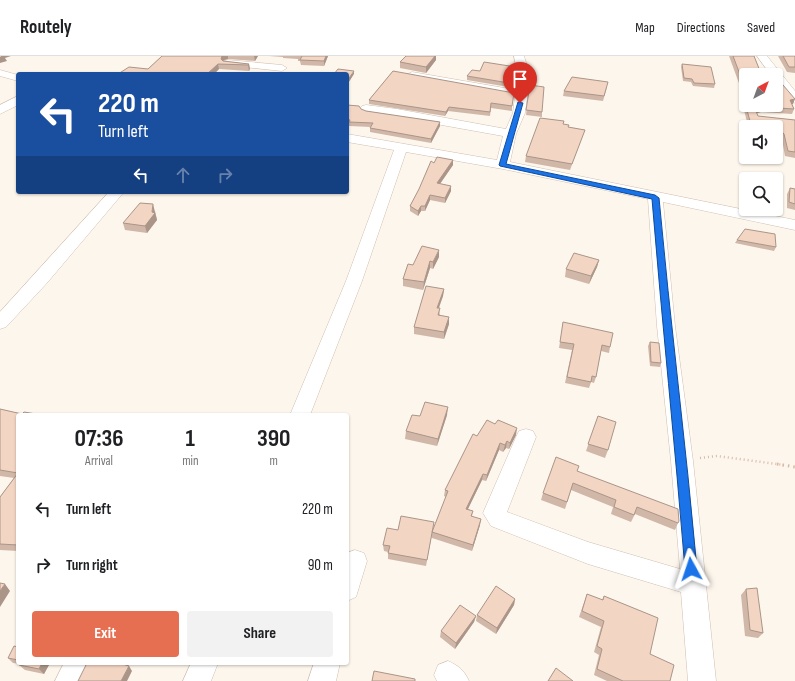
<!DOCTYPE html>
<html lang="en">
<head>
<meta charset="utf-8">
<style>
  :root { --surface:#fff; --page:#f2f2f2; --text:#202124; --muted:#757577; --line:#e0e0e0; --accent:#e76f51 }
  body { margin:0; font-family:"Sofia Sans Condensed",sans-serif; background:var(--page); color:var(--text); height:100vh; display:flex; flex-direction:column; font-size:15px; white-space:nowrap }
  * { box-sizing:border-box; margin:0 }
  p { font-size:13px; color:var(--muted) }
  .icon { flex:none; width:22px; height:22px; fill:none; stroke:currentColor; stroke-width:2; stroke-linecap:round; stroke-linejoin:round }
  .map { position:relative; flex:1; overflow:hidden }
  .side { position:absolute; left:16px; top:357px; width:333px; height:252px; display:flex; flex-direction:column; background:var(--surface); border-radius:4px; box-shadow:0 1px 3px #0004 }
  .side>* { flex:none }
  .guide { position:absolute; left:16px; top:16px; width:333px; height:122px; border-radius:4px; box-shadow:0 1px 3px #0004; background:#1a4fa0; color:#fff; overflow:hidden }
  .needle { width:26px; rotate:41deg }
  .tools { position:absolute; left:739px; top:12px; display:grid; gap:8px }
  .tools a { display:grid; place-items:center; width:44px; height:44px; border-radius:4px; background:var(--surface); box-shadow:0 1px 3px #0004; font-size:20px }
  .pin { position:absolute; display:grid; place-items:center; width:34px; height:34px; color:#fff; margin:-41px -17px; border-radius:50% 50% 50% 0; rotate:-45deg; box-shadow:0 0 4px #0007 }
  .pin .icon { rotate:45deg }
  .me { position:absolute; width:44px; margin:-22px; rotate:355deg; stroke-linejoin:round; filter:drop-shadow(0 0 3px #0008) }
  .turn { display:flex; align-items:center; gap:14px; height:84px; padding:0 16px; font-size:18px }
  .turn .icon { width:52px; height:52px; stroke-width:2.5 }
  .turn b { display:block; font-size:28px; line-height:34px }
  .lanes { display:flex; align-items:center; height:38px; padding:0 16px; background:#0003; justify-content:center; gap:20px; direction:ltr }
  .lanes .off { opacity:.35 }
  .eta { display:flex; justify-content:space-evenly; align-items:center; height:68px; text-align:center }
  .eta b { font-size:24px; font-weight:700; line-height:28px }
  .primary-button { display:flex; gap:8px; margin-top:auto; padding:8px 16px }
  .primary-button a { flex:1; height:46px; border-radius:4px; background:var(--accent); color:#fff; font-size:16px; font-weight:700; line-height:46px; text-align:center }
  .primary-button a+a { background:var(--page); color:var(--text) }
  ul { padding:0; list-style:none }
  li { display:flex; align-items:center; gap:12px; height:56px; padding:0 16px }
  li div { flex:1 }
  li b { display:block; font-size:15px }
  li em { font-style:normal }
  header { display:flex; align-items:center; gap:24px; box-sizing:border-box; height:56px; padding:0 20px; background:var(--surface); border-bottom:1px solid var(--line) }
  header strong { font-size:19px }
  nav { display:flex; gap:22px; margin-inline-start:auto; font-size:14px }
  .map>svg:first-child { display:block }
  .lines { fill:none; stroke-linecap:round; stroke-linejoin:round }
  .minor-casing { stroke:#d1beb0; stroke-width:1 }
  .path-far1 { stroke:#d9b8a5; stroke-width:2.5; stroke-dasharray:1 3; stroke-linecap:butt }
  .path { stroke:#d9b8a5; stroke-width:3; stroke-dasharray:1.5 4; stroke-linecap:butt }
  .minor { fill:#fff; fill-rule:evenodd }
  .wall { fill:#d1b7a8 }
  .shaded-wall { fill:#aa9588 }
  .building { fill:#f3d5c3; stroke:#aa9588; fill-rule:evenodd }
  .route { fill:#1a73e8; stroke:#114b97 }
</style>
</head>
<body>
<header>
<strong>Routely</strong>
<nav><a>Map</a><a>Directions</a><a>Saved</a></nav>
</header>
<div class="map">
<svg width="795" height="625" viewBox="0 0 795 625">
  <rect width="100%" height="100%" fill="#fdf6ec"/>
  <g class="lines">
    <g class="minor-casing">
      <path id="minor" d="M 514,0 L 524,0 L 530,20 L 525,57 L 516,78 L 510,106 L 795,164 L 795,174 L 663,146 L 675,270 L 693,405 L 716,625 L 688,625 L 681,536 L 588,508 L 491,470 L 483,457 L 516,381 L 519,375 L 526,373 L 533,375 L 536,381 L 507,456 L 588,486 L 680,513 L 671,405 L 657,270 L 648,143 L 503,113 L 406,96 L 362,225 L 310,359 L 290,359 L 346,225 L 394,94 L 347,86 L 347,78 L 497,104 L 503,80 L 397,61 L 366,57 L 362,56 L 360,53 L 362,50 L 366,49 L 397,53 L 506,73 L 513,57 L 515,40 L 412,22 L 406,19 L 412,16 L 516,34 L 518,20 Z
        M 757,0 L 767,0 L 795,35 L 795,47 L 791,45 L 776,26 L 776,19 L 771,19 Z
        M 228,4 L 282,9 L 287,12 L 282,15 L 224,9 L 223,7 L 224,5 Z
        M 0,14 L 18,19 L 18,25 L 0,20 Z
        M 18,40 L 18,49 L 0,58 L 0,49 Z
        M 109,136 L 124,136 L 47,227 L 6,271 L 0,273 L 0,256 Z
        M 355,494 L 364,497 L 367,505 L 356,541 L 347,545 L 347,497 Z
        M 448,605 C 459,610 464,614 469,625 L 437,625 L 434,619 L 438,609 Z
        M 64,607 L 91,607 L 83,625 L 55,625 Z
        M 191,607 L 218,607 L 211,625 L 183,625 Z
        M 314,607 L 340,607 L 336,625 L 308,625 Z"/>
    </g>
    <path class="path-far1" d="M 700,402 L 717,400 L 784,409"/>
    <path class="path" d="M 777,408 L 795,411"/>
    <use href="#minor" class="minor"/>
  </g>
  <path class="wall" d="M 162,0 L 258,0 L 255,5 L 228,3 L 224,4 L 223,5 L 249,8 L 250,13 L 249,15 L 219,13 L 214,18 L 118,18 L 148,13 Z
    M 269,0 L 328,0 L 324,10 L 301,9 L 300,5 L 298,5 L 298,3 L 283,2 L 283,1 Z
    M 406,0 L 436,0 L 436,4 L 426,17 L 400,12 L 400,6 Z
    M 729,0 L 754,0 L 760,15 L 777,22 L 793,48 L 792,48 L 794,53 L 792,58 L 761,56 L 756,57 L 758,60 L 795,64 L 795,102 L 785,100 L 782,83 L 776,77 L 776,71 L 748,70 L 739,34 L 740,30 Z
    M 778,0 L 795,0 L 795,17 L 787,16 Z
    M 682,8 L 715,28 L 714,32 L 693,30 L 691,26 L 683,25 L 681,11 Z
    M 393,15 L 512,50 L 512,55 L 491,52 L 490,60 L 448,55 L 445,60 L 369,48 L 369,44 Z
    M 467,20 L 515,27 L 515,32 L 467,24 Z
    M 530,29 L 542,56 L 542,61 L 526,59 Z
    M 607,31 L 603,45 L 563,40 L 564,35 Z
    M 347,49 L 366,55 L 440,66 L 440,70 L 431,87 L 370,76 L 370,72 L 371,71 L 349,70 L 349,68 L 347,67 Z
    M 563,68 L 568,71 L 585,74 L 583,79 L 570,114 L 525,106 L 526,100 Z
    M 453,104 L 453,109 L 440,128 L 451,130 L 451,135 L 445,147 L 430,144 L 425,155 L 421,155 L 418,160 L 410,155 L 410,150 L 434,107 Z
    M 790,132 L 795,133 L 795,154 L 787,152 L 787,138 Z
    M 155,155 L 157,164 L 147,177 L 125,174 L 123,167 Z
    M 737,184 L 776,191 L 774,195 L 735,187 Z
    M 439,201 L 433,213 L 430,212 L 423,234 L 403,230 L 403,223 L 413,209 Z
    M 599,204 L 597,211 L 589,228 L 565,221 L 566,213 Z
    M 444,233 L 443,240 L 439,252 L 440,260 L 449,268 L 444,283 L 414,278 L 414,271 Z
    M 563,266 L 610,291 L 609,297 L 601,295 L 596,321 L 594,327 L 591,326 L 589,332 L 565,327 L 572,294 L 559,292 Z
    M 650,286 L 661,307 L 660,311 L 650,310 L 648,290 Z
    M 0,353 L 22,358 L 42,359 L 18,359 L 18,495 L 0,494 L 0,441 L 14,422 L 0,420 Z
    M 447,359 L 437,390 L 405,383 L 406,375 L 420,360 Z
    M 598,360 L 608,394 L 605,402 L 586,395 Z
    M 516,379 L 509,393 L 506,392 L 503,396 L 499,394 L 486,425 L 482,424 L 468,453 L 473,455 L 472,460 L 480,469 L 472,495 L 432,482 L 432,478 L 426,510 L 388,503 L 388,496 L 384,495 L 383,489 L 398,474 L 433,475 L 446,441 L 444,440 L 445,434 L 477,380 Z
    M 577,415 L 678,467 L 675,474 L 635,458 L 631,466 L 611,458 L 613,451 L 571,434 L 565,453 L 541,444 L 543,437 Z
    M 746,533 L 763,577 L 758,582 L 745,580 L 741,539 Z
    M 587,538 L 602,544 L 604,540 L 650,598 L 670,625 L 607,625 L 594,619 L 599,599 L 594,596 L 601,571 L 579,561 Z
    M 515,543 L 514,549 L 496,578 L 476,565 L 477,559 Z
    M 476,560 L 474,566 L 455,593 L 440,581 L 441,575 Z
    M 18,591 L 18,607 L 50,607 L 44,618 L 25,614 L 19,609 L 20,608 L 13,607 L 8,602 Z"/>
  <path class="shaded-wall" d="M 1,0 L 11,0 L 5,2 L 7,5 L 0,7 L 0,1 Z
    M 222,0 L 228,0 L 228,3 L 224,4 L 222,8 L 221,3 Z
    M 254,0 L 258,0 L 255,5 Z
    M 326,0 L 328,0 L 324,10 L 324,5 Z
    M 435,0 L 436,0 L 436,4 L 426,17 L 426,11 Z
    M 218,8 L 219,13 L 214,18 L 207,18 Z
    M 249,8 L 250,13 L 249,15 L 248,9 Z
    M 354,15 L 354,18 L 347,29 L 347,25 Z
    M 795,43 L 793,48 L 788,48 L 790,44 Z
    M 449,51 L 448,55 L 445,60 L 446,56 Z
    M 763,51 L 761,56 L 757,57 L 754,60 L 756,55 L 759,52 Z
    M 440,66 L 440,70 L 431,87 L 431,83 Z
    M 453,104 L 453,109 L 437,132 L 437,127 Z
    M 451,130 L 451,135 L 445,147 L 445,142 Z
    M 430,139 L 430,144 L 425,155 L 425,150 Z
    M 153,148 L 157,164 L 147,177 L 145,170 L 152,156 Z
    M 421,150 L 421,155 L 418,160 L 418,155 Z
    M 439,194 L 439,201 L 433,213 L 433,206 Z
    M 599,204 L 597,211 L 589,228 L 591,220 Z
    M 430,205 L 430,212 L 423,234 L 424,226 Z
    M 444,233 L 443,240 L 436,259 L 437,252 Z
    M 449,261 L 449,268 L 444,283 L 444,276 Z
    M 448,351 L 447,359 L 437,390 L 438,383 Z
    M 517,372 L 516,379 L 509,393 L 510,387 Z
    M 507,385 L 506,392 L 503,396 L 505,389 Z
    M 500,387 L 499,394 L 486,425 L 487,419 Z
    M 483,418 L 482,424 L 465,459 L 466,453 Z
    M 481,463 L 480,469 L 472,495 L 473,489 Z
    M 5,528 L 10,535 L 0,551 L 0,535 Z
    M 515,543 L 514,549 L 496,578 L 497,572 Z
    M 476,560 L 474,566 L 455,593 L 456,587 Z
    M 42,607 L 50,607 L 44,618 L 39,613 Z
    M 129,610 L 132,615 L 127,625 L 121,625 Z"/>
  <path class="building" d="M 162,0 L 222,0 L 221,3 L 223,5 L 249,8 L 248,9 L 218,8 L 207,18 L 118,18 L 129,11 L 148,13 Z
    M 302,0 L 326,0 L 324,5 L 300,4 Z
    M 406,0 L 435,0 L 426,11 L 400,6 Z
    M 733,0 L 754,0 L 760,15 L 776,17 L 777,22 L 795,43 L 790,44 L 794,53 L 763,51 L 759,52 L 756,55 L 758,60 L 795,64 L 795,96 L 788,95 L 784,78 L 773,66 L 750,65 L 740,29 L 744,29 ZM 746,19 L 776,19 L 776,49 L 746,49 Z
    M 783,0 L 795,0 L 795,11 L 789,11 Z
    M 484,6 L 516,11 L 516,23 L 513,27 L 515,28 L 467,20 L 472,14 L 480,15 Z
    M 682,8 L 711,11 L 715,28 L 694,27 L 692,23 L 684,22 Z
    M 338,13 L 354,15 L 347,25 L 347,18 L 334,18 Z
    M 393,15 L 514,37 L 512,50 L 491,47 L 490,56 L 449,51 L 446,56 L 369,44 Z
    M 572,21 L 608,26 L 604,40 L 564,35 Z
    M 530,29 L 544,31 L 542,56 L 526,54 Z
    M 347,49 L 359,50 L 361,53 L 366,55 L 440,66 L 431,83 L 370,72 L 373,67 L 349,66 L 350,64 L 347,63 Z
    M 540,62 L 564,65 L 563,68 L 569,69 L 568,71 L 585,74 L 572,108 L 526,100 Z
    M 437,101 L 453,104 L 437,127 L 451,130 L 445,142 L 430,139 L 425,150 L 421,150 L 418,155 L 410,150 L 419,133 L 431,105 L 434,107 Z
    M 790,132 L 795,133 L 795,148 L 789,146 Z
    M 140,147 L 153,148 L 152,156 L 155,157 L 145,170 L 123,167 Z
    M 745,173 L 775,178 L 776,191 L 737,184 Z
    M 422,190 L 439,194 L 433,206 L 430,205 L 424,226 L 403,223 L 408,208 L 413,209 Z
    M 574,197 L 599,204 L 591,220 L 566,213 Z
    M 426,230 L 444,233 L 437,252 L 440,252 L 438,259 L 449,261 L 444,276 L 414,271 Z
    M 563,266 L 613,277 L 610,291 L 602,289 L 596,321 L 592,320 L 591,326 L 567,321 L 574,288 L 560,286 Z
    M 650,286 L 659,287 L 661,307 L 651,306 Z
    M 425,346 L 448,351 L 438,383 L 406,375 L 412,359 L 420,360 Z
    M 0,353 L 22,358 L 24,356 L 42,359 L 18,359 L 18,489 L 0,488 L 0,441 L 18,417 L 0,414 Z
    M 598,360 L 616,366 L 608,394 L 588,388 Z
    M 487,364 L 495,368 L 498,364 L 517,372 L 510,387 L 507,385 L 505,389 L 500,387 L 487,419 L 483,418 L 466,453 L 473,455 L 471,460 L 481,463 L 473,489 L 432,476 L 448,435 L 445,434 L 473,378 L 477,380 Z
    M 556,401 L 579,410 L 577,415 L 678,453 L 679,465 L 678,467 L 637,451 L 634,459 L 614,451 L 616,444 L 573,427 L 567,446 L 543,437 Z
    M 401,460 L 434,466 L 427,504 L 388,497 L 390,490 L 383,489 L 387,472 L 398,474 Z
    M 0,527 L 5,528 L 0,535 Z
    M 496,530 L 515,543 L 497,572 L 477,559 Z
    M 757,532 L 763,577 L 750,574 L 746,533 Z
    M 587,538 L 603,544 L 604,540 L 658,562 L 650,598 L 674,609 L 670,625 L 623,625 L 597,613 L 602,593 L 597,590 L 604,565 L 582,555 Z
    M 460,549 L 476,560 L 456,587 L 441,575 Z
    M 14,590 L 18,591 L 18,604 L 8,602 Z
    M 20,607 L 42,607 L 39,613 L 19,609 Z
    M 87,607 L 119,607 L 129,610 L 121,625 L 78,625 Z
    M 556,612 L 573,625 L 548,625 Z
    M 374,615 L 415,623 L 415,625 L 372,625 Z"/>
  <path class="route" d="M 518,46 L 523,47 L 506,108 L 655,139 L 659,142 C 670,265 686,389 697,513 L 695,517 L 691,518 L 687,517 L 685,513 C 675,389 662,266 652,143 L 500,110 L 499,109 Z"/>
</svg>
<div class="tools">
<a><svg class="needle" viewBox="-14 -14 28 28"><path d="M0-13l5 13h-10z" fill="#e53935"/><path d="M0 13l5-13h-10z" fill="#757577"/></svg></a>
<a><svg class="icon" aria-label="sound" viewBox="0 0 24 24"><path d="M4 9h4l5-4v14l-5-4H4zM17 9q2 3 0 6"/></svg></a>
<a><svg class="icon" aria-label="search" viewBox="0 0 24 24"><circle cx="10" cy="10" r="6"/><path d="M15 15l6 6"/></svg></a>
</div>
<div class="pin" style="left:520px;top:47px;background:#d93025"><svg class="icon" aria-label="arrive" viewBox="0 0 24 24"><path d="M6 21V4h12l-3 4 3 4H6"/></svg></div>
<svg class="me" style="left:691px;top:513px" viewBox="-20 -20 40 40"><path d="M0-17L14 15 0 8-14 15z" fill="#1a73e8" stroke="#fff" stroke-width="4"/></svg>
<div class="guide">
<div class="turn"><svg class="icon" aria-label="left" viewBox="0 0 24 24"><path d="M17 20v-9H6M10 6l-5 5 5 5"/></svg><div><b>220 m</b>Turn left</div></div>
<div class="lanes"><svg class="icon" aria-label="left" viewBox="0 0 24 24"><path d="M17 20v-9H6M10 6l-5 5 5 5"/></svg><svg class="icon off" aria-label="ahead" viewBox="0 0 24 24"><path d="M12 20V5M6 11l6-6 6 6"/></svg><svg class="icon off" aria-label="right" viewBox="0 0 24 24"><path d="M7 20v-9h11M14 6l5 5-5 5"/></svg></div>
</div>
<section class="side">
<div class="eta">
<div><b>07:36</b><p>Arrival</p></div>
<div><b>1</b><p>min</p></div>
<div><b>390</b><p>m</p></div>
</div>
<ul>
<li><svg class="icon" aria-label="left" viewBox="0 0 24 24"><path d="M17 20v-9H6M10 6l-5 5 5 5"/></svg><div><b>Turn left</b></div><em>220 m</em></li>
<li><svg class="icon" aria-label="right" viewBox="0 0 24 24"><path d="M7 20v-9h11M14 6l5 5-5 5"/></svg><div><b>Turn right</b></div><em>90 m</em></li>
</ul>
<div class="primary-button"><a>Exit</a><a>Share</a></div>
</section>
</div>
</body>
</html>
